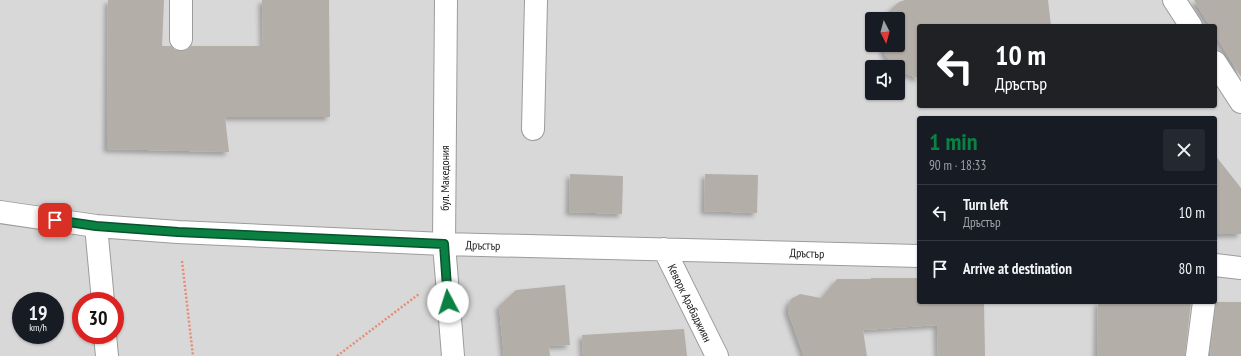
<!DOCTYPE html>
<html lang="en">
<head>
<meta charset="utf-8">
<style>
  :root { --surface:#171b24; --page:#242831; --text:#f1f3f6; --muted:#9ea1a6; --line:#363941; --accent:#0b8043 }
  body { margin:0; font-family:"PT Sans Narrow",sans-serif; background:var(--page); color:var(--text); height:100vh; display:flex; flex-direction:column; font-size:15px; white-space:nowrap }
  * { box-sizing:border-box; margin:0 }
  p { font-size:13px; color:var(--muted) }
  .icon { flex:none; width:22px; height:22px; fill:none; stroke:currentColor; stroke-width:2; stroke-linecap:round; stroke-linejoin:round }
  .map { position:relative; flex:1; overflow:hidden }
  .details { position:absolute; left:917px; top:116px; width:300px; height:188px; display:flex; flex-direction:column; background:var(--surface); border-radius:4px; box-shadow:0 1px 3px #0004 }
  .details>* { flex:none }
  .top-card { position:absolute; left:917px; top:24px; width:300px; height:84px; border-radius:4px; box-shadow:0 1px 3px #0004; background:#202124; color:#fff; overflow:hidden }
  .needle { width:26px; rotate:174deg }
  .controls { position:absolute; left:865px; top:12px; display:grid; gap:8px }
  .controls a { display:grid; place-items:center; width:40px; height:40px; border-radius:4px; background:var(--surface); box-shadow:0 1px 3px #0004; font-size:20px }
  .speed { position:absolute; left:12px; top:292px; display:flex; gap:8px; font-size:20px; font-weight:700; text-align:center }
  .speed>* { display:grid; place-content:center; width:52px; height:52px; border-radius:50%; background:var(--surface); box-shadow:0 1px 3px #0004; line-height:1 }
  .speed small { font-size:10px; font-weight:400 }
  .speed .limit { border:6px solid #d22; background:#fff; color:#111 }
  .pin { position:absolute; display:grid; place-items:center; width:34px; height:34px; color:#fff; margin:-17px; border-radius:8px; box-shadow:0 2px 6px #0006 }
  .me { position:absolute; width:44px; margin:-22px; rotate:355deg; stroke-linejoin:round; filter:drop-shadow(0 0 3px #0008) }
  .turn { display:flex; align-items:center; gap:14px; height:84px; padding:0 12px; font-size:18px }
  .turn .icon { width:52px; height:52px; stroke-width:2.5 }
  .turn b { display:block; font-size:28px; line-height:34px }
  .round { display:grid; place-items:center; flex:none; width:42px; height:42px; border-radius:4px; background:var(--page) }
  .summary { display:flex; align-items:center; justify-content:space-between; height:68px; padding:0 12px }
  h1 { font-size:24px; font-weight:700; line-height:30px; color:var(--accent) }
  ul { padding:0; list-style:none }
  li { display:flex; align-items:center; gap:12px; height:56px; padding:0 12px; border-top:1px solid var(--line) }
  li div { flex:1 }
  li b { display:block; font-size:15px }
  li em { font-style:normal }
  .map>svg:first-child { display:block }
  .residential { fill:#d9d8d8; fill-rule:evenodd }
  .building { fill:#b4aea8; filter:url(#shadow) }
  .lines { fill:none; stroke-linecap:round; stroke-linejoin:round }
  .minor-casing { stroke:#9c9c9c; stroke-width:24 }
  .path { stroke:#e78c76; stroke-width:2.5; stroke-dasharray:2 2; stroke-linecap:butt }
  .minor { stroke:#fff; stroke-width:22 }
  .route-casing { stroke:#07532c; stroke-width:10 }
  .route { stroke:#0b8043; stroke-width:7 }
  .labels { text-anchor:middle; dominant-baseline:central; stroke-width:3; stroke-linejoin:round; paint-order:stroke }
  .street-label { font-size:12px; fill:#1b1b1b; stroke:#fff }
</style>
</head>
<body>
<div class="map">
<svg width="1241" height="356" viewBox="0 0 1241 356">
  <defs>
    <filter id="shadow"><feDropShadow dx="-3.5" dy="3.5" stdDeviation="2" flood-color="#0004"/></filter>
  </defs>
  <rect width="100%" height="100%" fill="#ebe9e1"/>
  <path class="residential" d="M 0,0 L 1241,0 L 1241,356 L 0,356 ZM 872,19 L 898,19 L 898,45 L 872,45 ZM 919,26 L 1215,26 L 1215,106 L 919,106 ZM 872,67 L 898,67 L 898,93 L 872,93 ZM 919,118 L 1215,118 L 1215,302 L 919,302 ZM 21,301 L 55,301 L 55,335 L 21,335 ZM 81,301 L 115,301 L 115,335 L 81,335 Z"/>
  <path class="building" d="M 108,0 L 164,0 L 162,46 L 171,46 L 175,50 L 181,51 L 187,50 L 191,46 L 263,46 L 262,0 L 329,0 L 330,117 L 225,117 L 229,152 L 107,149 Z
    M 905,0 L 1048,0 L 1051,26 L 919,26 L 919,79 L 898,70 L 898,67 L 896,67 L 885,55 L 882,45 L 898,45 L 898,19 L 884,19 L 892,8 L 899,2 Z
    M 1194,0 L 1241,0 L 1241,77 L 1215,34 L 1215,26 L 1210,26 Z
    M 1215,155 L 1241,188 L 1241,234 L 1215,234 Z
    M 570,174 L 623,176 L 622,214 L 569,212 Z
    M 705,174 L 758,175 L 757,213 L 704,211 Z
    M 871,278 L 919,278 L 919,302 L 984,302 L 985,356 L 938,356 L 937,325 L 863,330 L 867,356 L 804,356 L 788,312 L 788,305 L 791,299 L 800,294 L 821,298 L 837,279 L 871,279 Z
    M 565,285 L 570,345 L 549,346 L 550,356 L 504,356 L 499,306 L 516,290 Z
    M 1098,302 L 1191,302 L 1185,356 L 1097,356 Z
    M 1216,302 L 1241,302 L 1241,356 L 1210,356 Z
    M 684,329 L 687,356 L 583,356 L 582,335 Z"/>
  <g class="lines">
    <g class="minor-casing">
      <path id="minor" d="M 181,0 L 181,39
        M 446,0 L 444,244 L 453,356
        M 1174,0 L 1191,26
        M 1215,62 L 1241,102
        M 533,129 L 536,0
        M 0,212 L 96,226 L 178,232 L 444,244 L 919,256
        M 96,226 L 103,301
        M 664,249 L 717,356
        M 1215,265 L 1241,268
        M 105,335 L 107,356
        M 1197,356 L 1204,302"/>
    </g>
    <path class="path" d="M 182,261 L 193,356
      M 337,356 L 419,294"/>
    <use href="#minor" class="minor"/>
  </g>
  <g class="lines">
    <g class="route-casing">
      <path id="route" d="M 55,220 L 96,226 L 178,232 L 444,244 L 448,302"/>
    </g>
    <use href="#route" class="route"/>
  </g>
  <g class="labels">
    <g class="street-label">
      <text transform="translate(444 178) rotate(-90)">бул. Македония</text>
      <text transform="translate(483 245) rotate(1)">Дръстър</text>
      <text transform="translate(807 253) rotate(2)">Дръстър</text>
      <text transform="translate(690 303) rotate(64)">Кеворк Арабаджиян</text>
    </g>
  </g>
</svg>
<div class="controls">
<a><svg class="needle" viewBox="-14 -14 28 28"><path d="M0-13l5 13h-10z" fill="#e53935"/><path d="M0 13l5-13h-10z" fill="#9ea1a6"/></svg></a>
<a><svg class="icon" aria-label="sound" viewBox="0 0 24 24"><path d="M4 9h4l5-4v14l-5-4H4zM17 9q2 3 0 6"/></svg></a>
</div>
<div class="speed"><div>19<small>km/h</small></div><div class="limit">30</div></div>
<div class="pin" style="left:55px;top:220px;background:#d93025"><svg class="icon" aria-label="arrive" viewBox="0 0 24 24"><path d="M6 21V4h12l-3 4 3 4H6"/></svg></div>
<svg class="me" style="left:448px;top:302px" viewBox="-20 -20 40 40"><circle r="19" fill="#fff"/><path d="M0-13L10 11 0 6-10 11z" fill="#0b8043"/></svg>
<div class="top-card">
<div class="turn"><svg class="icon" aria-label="left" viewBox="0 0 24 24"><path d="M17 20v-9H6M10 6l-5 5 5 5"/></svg><div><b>10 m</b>Дръстър</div></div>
</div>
<section class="details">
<div class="summary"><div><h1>1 min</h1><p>90 m · 18:33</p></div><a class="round"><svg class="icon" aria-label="close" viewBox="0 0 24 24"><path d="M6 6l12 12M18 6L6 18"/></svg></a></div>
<ul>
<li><svg class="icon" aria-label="left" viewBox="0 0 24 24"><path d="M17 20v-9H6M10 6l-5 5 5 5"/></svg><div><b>Turn left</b><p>Дръстър</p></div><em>10 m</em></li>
<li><svg class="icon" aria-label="arrive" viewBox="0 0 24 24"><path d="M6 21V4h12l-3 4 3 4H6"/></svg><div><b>Arrive at destination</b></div><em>80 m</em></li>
</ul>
</section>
</div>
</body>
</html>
